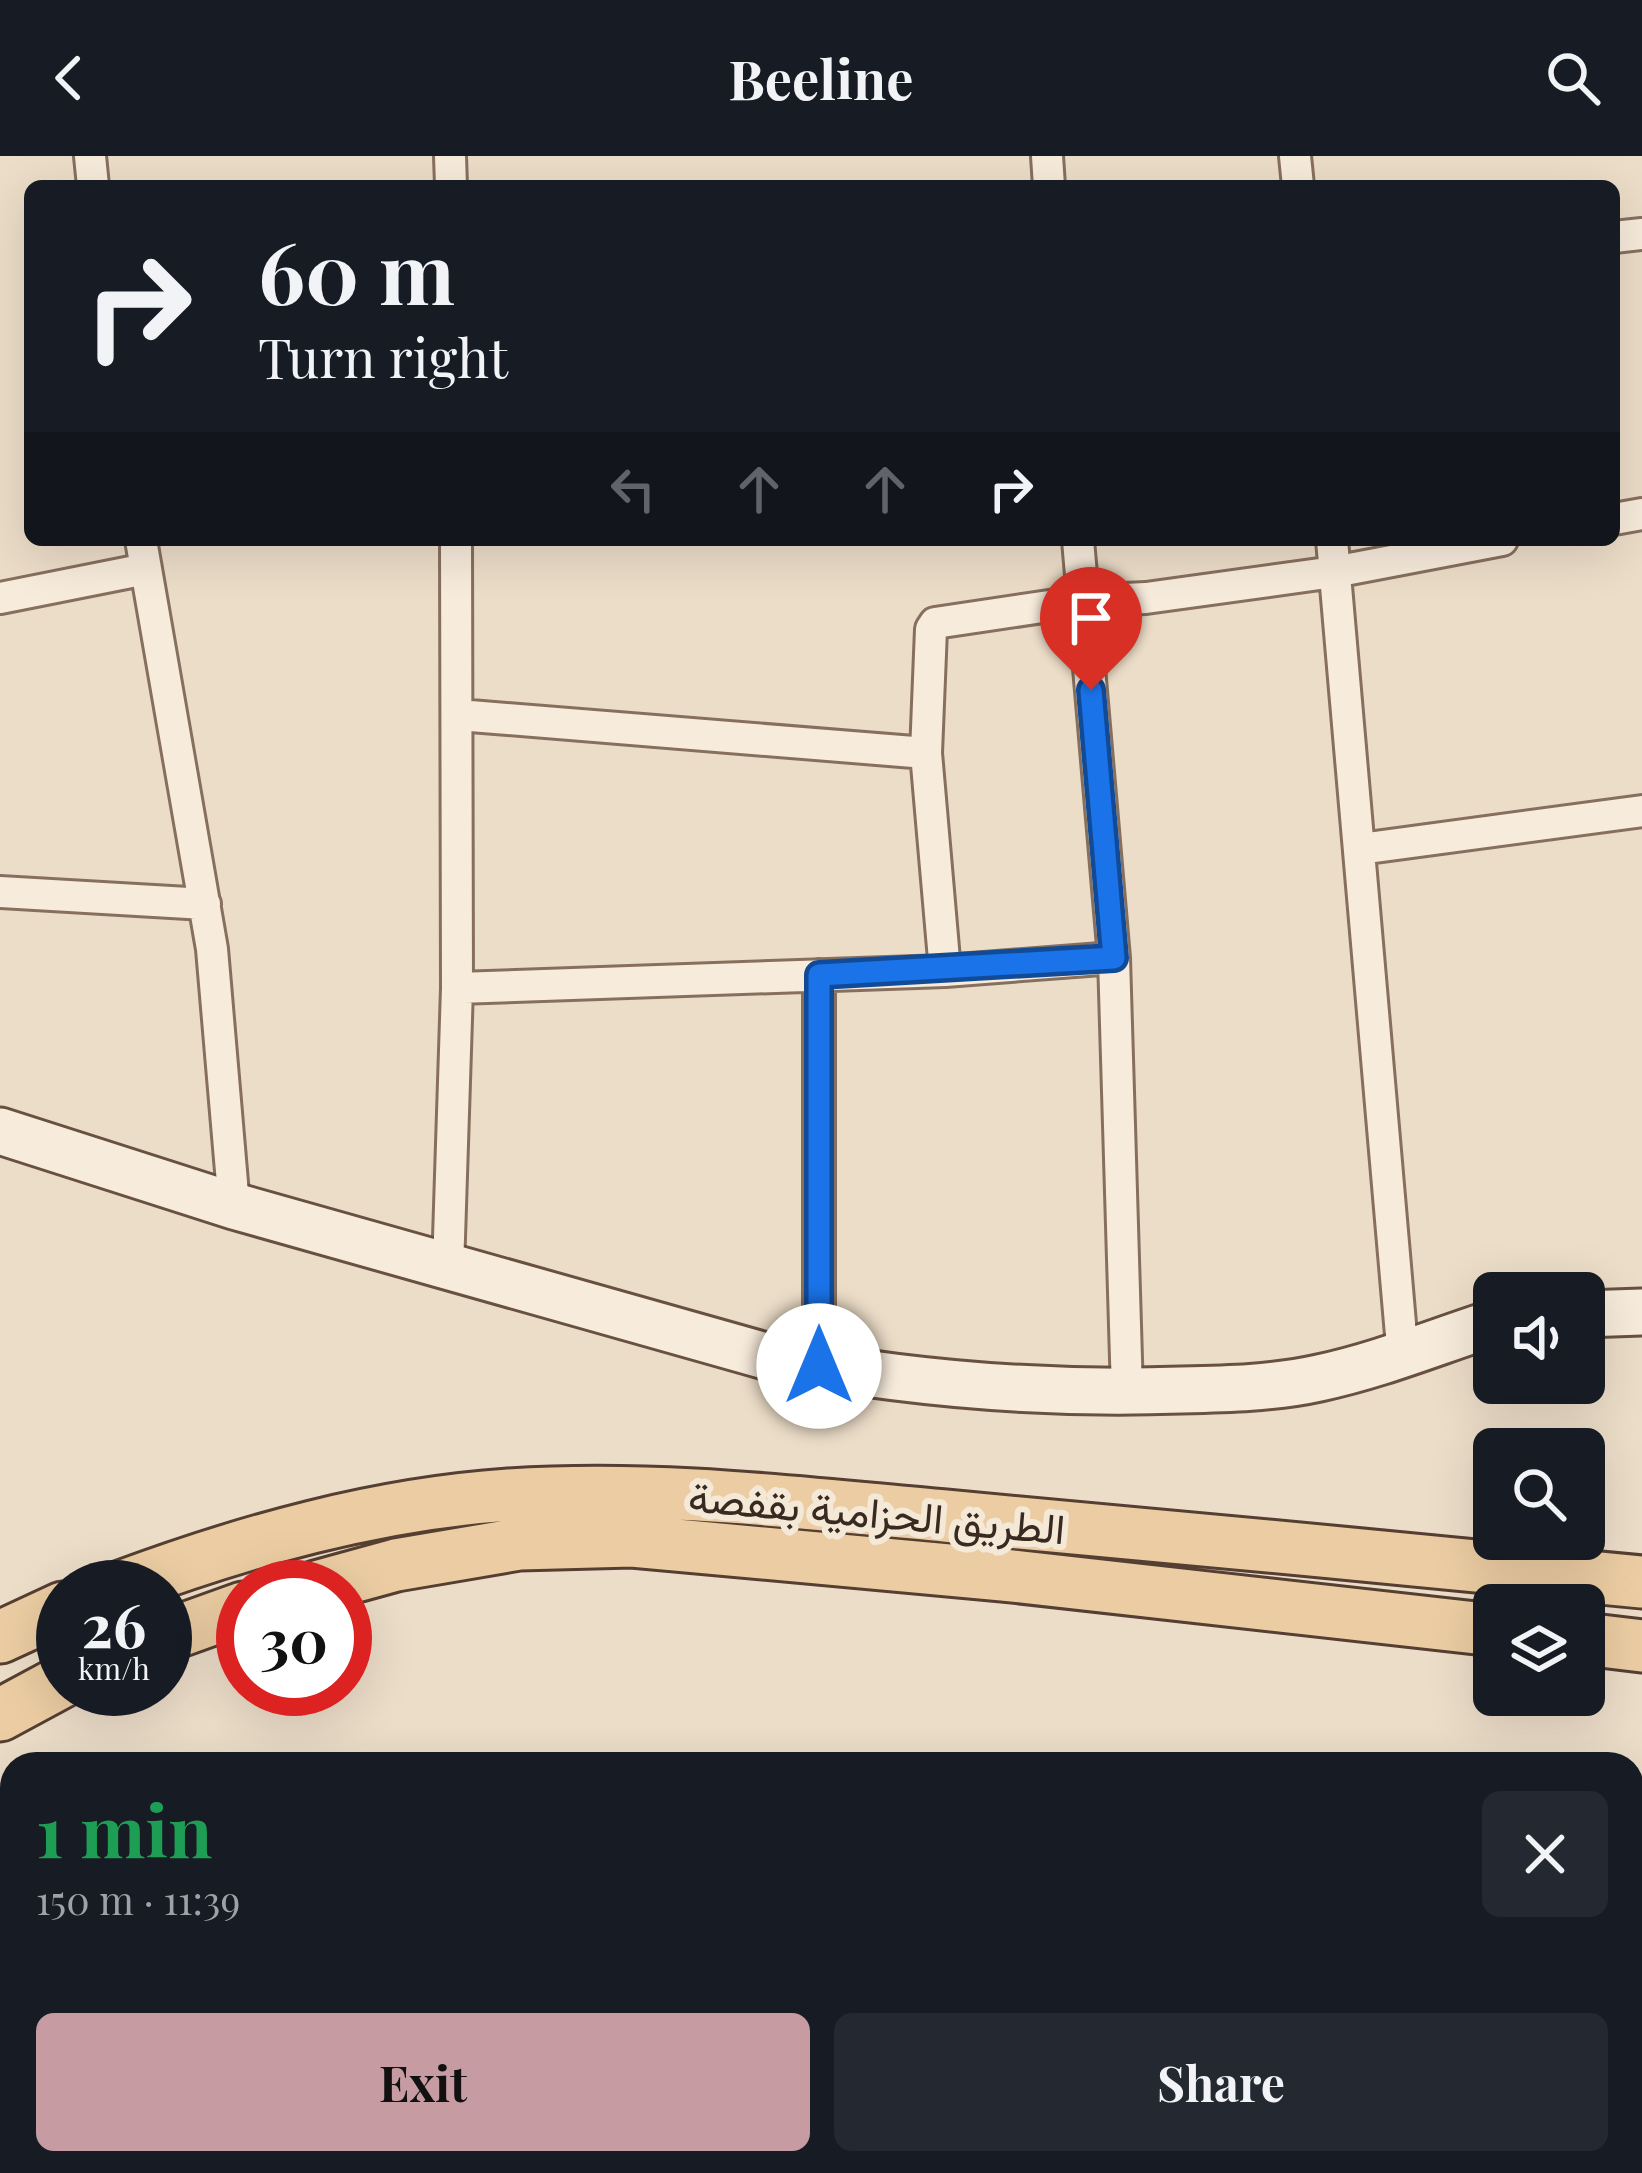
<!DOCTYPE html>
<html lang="en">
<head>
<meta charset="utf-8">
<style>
  :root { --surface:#171b24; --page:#242831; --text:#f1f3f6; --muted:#9ea1a6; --accent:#c69ca2 }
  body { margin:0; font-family:"Playfair Display",Vazirmatn,serif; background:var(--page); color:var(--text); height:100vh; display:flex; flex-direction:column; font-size:45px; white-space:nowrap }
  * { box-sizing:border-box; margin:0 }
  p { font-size:39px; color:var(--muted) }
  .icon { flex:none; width:66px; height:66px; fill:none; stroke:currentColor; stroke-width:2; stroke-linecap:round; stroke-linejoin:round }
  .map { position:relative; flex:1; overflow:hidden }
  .drawer { position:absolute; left:0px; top:1596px; width:1644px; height:423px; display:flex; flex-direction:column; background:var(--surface); border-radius:36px 36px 0 0; box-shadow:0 12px 48px #0002 }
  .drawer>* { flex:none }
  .banner { position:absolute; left:24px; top:24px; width:1596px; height:366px; border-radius:18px; box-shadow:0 12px 48px #0002; background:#171b24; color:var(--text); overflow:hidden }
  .fabs { position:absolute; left:1473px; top:1116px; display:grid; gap:24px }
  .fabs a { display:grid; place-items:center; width:132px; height:132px; border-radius:18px; background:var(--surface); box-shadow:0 12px 48px #0002; font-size:60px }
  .speed { position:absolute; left:36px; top:1404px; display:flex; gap:24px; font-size:60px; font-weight:700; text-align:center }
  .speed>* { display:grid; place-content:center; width:156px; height:156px; border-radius:50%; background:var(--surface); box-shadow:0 12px 48px #0002; line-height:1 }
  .speed small { font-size:30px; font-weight:400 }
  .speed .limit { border:18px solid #d22; background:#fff; color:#111 }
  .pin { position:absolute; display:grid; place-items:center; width:102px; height:102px; color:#fff; margin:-123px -51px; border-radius:50% 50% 50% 0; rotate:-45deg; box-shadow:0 0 12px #0007 }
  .pin .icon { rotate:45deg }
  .me { position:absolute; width:132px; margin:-66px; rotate:0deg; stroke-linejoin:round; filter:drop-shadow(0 0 9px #0008) }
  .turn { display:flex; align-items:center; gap:42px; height:252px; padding:0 36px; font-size:54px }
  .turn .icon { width:156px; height:156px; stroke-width:2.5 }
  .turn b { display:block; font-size:84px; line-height:102px }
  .lanes { display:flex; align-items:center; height:114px; padding:0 36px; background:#0003; justify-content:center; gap:60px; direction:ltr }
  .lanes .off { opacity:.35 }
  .round { display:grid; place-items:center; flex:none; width:126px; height:126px; border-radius:18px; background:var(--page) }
  .summary { display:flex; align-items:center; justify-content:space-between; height:204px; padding:0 36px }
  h1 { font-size:72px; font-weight:700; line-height:90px; color:#1e9e55 }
  .action { display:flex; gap:24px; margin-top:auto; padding:24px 36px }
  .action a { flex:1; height:138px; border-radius:18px; background:var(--accent); color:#111; font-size:48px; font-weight:700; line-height:138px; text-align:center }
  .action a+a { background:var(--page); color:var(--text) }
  header { display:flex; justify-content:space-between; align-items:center; height:156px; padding:0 36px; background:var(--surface); font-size:54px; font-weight:700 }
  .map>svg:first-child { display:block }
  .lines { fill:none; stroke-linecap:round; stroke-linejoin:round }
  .street-casing { stroke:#876f5e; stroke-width:36 }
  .secondary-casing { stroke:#695141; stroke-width:51 }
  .primary-casing { stroke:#553e32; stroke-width:57 }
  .street { stroke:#f7ebdb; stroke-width:30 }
  .secondary { stroke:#f7ebdb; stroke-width:45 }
  .primary { stroke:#eccda3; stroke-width:51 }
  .route-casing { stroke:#114b97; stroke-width:30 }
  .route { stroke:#1a73e8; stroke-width:21 }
  .labels { text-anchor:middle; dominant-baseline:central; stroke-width:12; stroke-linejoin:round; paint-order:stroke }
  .street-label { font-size:42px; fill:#382921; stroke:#f4e8d7 }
</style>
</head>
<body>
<header><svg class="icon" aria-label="back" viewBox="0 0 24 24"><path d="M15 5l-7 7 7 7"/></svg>Beeline<svg class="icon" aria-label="search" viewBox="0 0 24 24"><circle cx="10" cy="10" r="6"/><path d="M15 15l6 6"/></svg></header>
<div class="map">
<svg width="1642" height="2017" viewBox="0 0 1642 2017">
  <rect width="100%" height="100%" fill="#ecddc8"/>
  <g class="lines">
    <g class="street-casing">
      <path id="street" d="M 90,0 L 93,30
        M 450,0 L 451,30
        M 1047,0 L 1049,30
        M 1295,0 L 1298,30
        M 1614,81 L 1642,78
        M 1614,363 L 1642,358
        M 141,384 L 212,793 L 234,1050
        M 1078,384 L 1114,802 L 1127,1236
        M 1332,384 L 1403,1202
        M 0,442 L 146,413
        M 458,559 L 926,597
        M 1360,693 L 1642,655
        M 0,736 L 205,748
        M 945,815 L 926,597 L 931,473 L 935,467 L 1083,445 L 1146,442 L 1334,416 L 1502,384
        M 457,832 L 945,815 L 1114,802
        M 448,1113 L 457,832 L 456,384
        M 819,1210 L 819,819"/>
    </g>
    <g class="secondary-casing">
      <path id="secondary" d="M 0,975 L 234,1050 L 769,1201 C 904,1227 1044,1239 1181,1234 C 1227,1233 1274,1232 1319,1222 C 1380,1209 1435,1186 1494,1167
        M 1584,1158 L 1642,1156"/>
    </g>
    <g class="primary-casing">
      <path id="primary" d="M 121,1431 C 245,1385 376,1348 509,1339 C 654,1329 800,1347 945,1360 C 1177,1380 1410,1404 1642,1426
        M 316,1431 L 396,1409 L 519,1388 L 632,1385 L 1003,1419 L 1494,1474
        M 165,1480 L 243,1452
        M 0,1481 L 63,1452
        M 1584,1483 L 1642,1490
        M 0,1559 L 63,1525"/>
    </g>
    <use href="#street" class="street"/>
    <use href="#secondary" class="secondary"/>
    <use href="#primary" class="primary"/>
  </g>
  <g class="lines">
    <g class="route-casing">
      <path id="route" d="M 819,1210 L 819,819 L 1114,802 L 1091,534"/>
    </g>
    <use href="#route" class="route"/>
  </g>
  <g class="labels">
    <g class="street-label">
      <text transform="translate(877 1355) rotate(5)">الطريق الحزامية بقفصة</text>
    </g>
  </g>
</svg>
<div class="fabs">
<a><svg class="icon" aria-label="sound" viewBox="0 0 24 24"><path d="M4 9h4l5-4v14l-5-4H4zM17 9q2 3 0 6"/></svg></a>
<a><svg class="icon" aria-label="search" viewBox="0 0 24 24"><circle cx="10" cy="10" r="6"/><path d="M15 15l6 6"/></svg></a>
<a><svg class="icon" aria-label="layers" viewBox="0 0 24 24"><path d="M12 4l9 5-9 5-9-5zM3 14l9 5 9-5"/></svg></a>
</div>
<div class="speed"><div>26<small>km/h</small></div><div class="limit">30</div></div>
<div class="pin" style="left:1091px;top:534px;background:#d93025"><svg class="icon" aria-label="arrive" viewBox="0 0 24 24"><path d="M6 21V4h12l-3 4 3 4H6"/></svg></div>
<svg class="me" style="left:819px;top:1210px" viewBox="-20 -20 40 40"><circle r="19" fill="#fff"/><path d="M0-13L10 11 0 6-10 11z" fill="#1a73e8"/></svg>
<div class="banner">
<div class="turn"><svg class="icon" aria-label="right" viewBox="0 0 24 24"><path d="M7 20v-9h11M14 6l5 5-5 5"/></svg><div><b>60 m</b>Turn right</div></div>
<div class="lanes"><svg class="icon off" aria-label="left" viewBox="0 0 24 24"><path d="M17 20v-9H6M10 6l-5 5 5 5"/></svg><svg class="icon off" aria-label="ahead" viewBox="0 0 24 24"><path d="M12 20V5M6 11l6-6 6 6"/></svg><svg class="icon off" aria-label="ahead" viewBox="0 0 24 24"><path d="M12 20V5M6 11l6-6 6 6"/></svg><svg class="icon" aria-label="right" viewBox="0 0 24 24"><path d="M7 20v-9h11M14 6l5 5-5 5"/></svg></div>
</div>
<section class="drawer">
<div class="summary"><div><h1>1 min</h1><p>150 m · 11:39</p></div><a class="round"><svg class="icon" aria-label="close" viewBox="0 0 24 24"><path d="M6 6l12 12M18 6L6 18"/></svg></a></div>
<div class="action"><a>Exit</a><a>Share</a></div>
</section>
</div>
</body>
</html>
